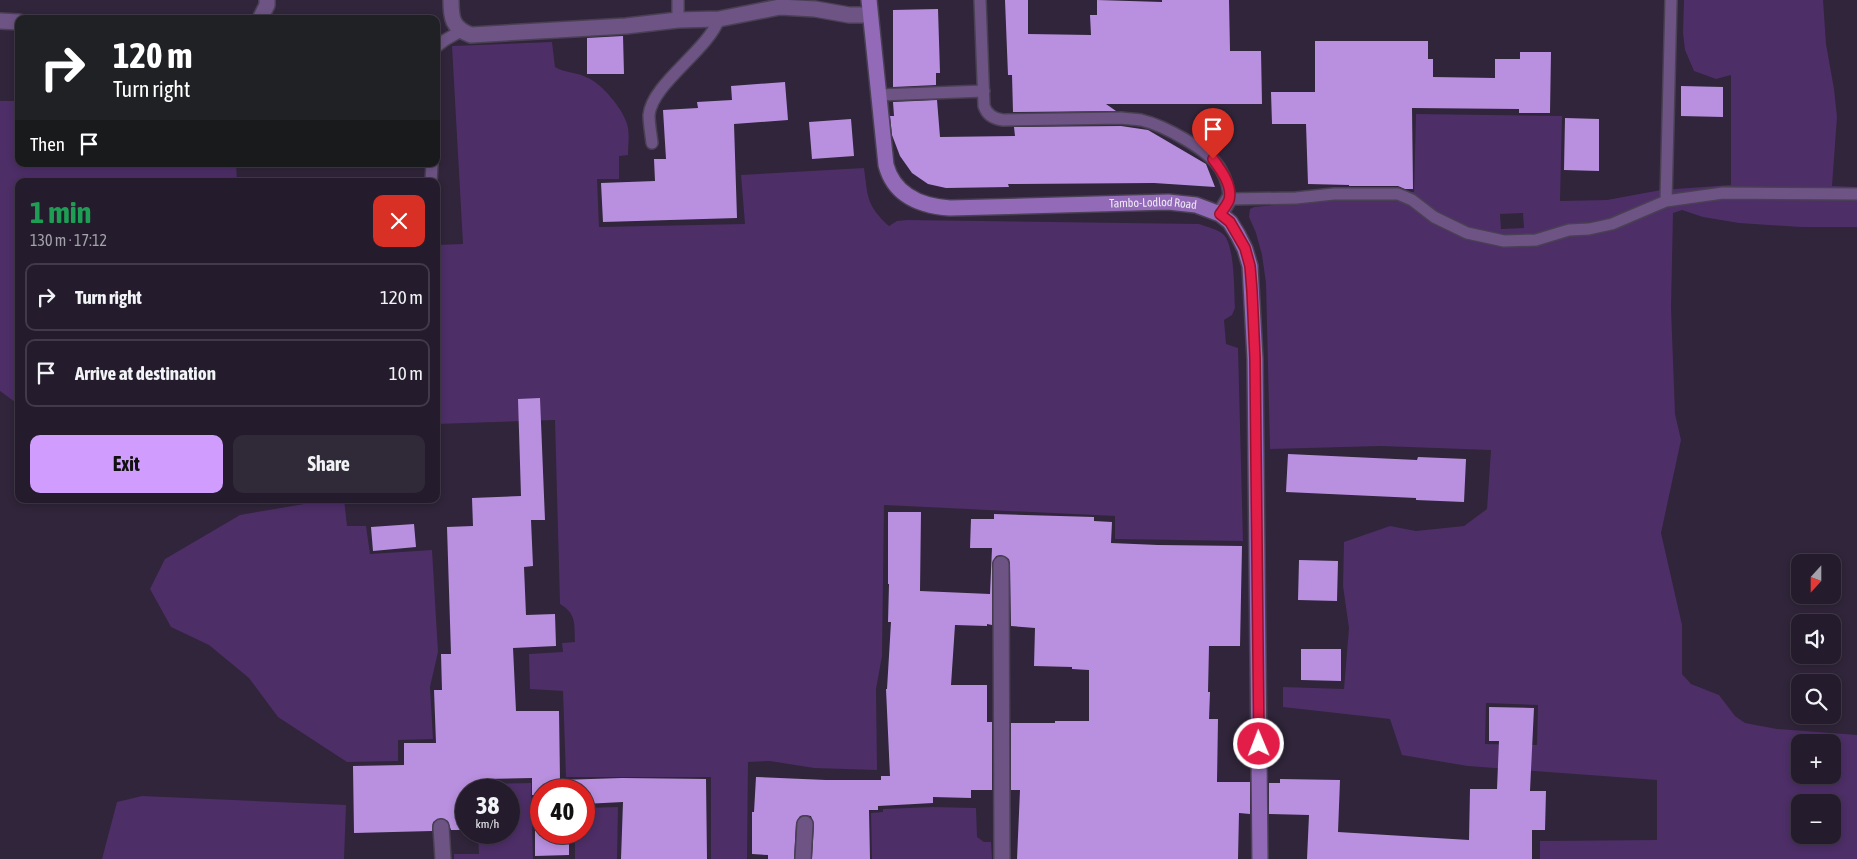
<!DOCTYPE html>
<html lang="en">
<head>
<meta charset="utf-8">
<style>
  :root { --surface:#241c2c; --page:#302938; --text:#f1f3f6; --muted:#a3a1a9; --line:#413a48; --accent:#d09dff }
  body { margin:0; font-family:"Asap Condensed",sans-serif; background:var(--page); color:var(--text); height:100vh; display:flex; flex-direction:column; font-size:19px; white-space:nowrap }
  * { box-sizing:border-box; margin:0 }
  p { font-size:16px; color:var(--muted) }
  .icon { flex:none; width:28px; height:28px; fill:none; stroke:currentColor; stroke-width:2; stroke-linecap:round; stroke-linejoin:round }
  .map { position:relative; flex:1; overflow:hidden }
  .panel { position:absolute; left:15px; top:178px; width:425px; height:325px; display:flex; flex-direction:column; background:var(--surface); border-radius:10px; box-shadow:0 2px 8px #0003,0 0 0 1px var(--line) }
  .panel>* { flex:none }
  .guide { position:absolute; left:15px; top:15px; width:425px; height:152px; border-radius:10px; box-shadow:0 2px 8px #0003,0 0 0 1px var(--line); background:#202124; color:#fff; overflow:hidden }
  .needle { width:32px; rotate:201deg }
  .controls { position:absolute; left:1791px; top:554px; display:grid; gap:10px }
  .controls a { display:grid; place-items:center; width:50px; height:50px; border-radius:10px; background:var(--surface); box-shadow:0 2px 8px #0003,0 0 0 1px var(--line); font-size:25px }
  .speed { position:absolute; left:455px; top:779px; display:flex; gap:10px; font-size:25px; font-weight:700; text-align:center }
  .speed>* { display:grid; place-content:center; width:65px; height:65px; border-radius:50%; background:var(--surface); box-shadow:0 2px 8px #0003,0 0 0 1px var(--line); line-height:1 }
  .speed small { font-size:12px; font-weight:400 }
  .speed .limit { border:8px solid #d22; background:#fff; color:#111 }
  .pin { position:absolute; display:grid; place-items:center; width:42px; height:42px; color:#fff; margin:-51px -21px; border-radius:50% 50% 50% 0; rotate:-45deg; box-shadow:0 0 5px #0007 }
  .pin .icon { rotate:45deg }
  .me { position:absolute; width:55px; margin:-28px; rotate:359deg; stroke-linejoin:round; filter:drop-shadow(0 0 4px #0008) }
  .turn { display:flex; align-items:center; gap:18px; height:105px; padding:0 15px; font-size:22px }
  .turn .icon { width:65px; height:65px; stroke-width:2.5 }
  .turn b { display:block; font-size:35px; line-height:42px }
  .then { display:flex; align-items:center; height:48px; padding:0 15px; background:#0003; gap:10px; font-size:19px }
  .round { display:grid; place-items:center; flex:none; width:52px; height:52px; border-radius:10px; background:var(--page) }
  .summary { display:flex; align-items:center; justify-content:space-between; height:85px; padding:0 15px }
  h1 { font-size:30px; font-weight:700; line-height:38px; color:#1e9e55 }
  .action { display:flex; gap:10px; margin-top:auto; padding:10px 15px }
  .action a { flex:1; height:58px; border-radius:10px; background:var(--accent); color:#111; font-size:20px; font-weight:700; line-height:58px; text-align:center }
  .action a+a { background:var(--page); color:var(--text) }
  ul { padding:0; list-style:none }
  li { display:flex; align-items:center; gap:15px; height:68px; margin:0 10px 8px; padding:0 5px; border:2px solid var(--line); border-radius:10px }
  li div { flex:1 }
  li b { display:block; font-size:19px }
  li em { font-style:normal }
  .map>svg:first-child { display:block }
  .green { fill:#4d2e67; fill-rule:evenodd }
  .building { fill:#b990df }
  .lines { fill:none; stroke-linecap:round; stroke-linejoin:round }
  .lane-casing { stroke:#4a4054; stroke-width:14 }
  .street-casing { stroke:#4a4054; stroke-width:18 }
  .secondary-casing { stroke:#4a4054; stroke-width:18 }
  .lane { stroke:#6d5485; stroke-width:11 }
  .street { stroke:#6d5485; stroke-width:15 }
  .secondary { stroke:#926ab7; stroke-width:15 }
  .route-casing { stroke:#92132f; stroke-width:12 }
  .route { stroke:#e11d48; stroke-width:9 }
  .labels { text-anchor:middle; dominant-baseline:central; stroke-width:5; stroke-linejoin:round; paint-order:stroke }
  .street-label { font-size:12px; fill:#ece6f4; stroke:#15111a }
</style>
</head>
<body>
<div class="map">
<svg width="1857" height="859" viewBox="0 0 1857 859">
  <rect width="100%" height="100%" fill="#30253a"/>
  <path class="green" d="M 1684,0 L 1823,0 L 1826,44 L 1834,89 L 1837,117 L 1832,186 L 1857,187 L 1857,227 L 1801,227 L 1739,223 L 1703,217 L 1682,210 L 1673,213 L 1671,308 L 1675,414 L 1681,440 L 1661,533 L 1682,625 L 1682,674 L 1691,684 L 1719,695 L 1735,716 L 1745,723 L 1777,729 L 1857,735 L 1857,859 L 1540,859 L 1540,841 L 1657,840 L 1657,780 L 1468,766 L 1402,755 L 1390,719 L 1283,707 L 1283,687 L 1344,689 L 1349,628 L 1343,586 L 1344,542 L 1390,526 L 1416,531 L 1464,526 L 1487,509 L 1491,450 L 1381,446 L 1270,449 L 1266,283 L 1262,255 L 1256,233 L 1249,217 L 1250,209 L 1254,207 L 1363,197 L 1380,197 L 1394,201 L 1411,192 L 1414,192 L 1416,114 L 1562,116 L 1560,201 L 1607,200 L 1661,190 L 1731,185 L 1731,75 L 1716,79 L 1694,71 L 1685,50 L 1683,33 ZM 1523,213 L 1524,228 L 1501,229 L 1500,214 ZM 1486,703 L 1538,705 L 1537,745 L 1485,744 ZM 1800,742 L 1832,742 L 1832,775 L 1800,775 ZM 1800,802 L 1832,802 L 1832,835 L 1800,835 Z
    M 552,42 L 555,67 C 565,73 577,72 588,78 C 602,84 623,109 627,124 C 630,133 628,145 628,155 L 619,156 L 619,179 L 597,179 L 599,227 L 745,224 L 741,175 L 864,168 C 868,197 866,205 889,226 L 897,221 L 907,220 L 1199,224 C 1207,227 1218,229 1224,235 C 1235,247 1234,292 1235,308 L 1232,315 L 1224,320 L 1226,344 L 1238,348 L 1243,541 L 1115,539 L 1115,516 L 884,505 L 882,656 L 876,689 L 877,770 L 814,768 L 770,761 L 748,762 L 747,859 L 711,859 L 711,777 L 566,777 L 563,691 L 530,689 L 529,654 L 563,652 L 562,643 L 575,642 C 574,624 577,614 560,604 L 555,420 L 436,424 L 436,245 L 463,244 L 452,46 Z
    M 0,101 L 19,101 L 19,164 L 236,164 L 237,181 L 19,181 L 19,405 L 0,391 Z
    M 333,499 L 344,499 L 347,526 L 366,526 L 370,554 L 432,550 L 438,652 L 430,687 L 433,739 L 398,740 L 398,761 L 347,762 L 278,717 L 249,678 L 209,645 L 171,627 L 150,589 L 165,559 L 240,515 Z
    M 531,783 L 533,859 L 454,859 L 454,854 L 479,854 L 478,833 L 509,832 L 509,790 L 486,790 L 486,784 Z
    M 142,796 L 346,805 L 344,859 L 102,859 L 117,802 Z
    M 618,807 L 617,859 L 575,859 L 575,833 L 584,832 L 584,808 Z
    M 933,807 L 976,808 L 977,837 L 984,842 L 991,842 L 992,859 L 872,859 L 871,813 L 883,812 L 883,809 Z"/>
  <path class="building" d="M 1005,0 L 1028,0 L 1028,34 L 1091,35 L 1090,15 L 1097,15 L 1097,0 L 1162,2 L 1162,0 L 1229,0 L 1230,51 L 1261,51 L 1262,104 L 1106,104 L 1116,111 L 1013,112 L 1012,75 L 1008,75 Z
    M 938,9 L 940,73 L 936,73 L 936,85 L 893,87 L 893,10 Z
    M 623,36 L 624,74 L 587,74 L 587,38 Z
    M 1315,41 L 1428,41 L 1428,59 L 1433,59 L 1433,77 L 1495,78 L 1495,59 L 1520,59 L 1520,52 L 1551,52 L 1550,113 L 1519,113 L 1519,109 L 1412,108 L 1413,189 L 1405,189 L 1398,186 L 1349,186 L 1349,185 L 1308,184 L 1306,124 L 1272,124 L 1271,92 L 1315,92 Z
    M 785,82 L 788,120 L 734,124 L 737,218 L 603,222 L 601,183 L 655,181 L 654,159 L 666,159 L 663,110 L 698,108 L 697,102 L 732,100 L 731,86 Z
    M 1681,86 L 1723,87 L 1723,117 L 1681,116 Z
    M 937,100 L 940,137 L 1015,136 L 1014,127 L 1121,126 L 1148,130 L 1206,164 L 1215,187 L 1154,183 L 1008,184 L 1009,187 L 946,188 L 928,184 L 912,173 L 900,156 L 892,135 L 890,116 L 894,116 L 893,102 Z
    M 1565,118 L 1599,119 L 1599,171 L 1564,170 Z
    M 851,119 L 854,156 L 812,159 L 809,122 Z
    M 540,398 L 545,520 L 531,520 L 533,566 L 524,567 L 526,615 L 555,614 L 556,646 L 513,648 L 516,711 L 559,711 L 560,780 L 622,778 L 706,779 L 707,859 L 621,859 L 623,802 L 584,804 L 584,790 L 541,790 L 541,832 L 569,832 L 569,855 L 535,856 L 535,795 L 532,795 L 532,778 L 484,779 L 485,790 L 466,790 L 466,830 L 451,830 L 448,821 L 441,818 L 433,822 L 432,831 L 354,833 L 353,766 L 404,765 L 404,743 L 436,743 L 434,690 L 442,690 L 441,654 L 451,654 L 447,527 L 473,526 L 472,498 L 521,496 L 518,399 Z
    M 1288,454 L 1417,460 L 1418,457 L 1466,459 L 1464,502 L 1416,500 L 1416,498 L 1286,492 Z
    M 888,512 L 921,512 L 920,591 L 990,594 L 992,548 L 970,548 L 971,519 L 994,519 L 994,514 L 1094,517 L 1094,521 L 1112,522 L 1111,543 L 1158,545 L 1242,546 L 1240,646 L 1209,646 L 1208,692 L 1210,692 L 1209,719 L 1218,719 L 1217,782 L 1250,782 L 1250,814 L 1239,813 L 1238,859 L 1017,859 L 1020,790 L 1011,790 L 1011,723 L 1055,723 L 1055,721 L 1089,721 L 1089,670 L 1072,669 L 1072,667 L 1034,666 L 1035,628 L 1011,626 L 1010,564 L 1009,559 L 1001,555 L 996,556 L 992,564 L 992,625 L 987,624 L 987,626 L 955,625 L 951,685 L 987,685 L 987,722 L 992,722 L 992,790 L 971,790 L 971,798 L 933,797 L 933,803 L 878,806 L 878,810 L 869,810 L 870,859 L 812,859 L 814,824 L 811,816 L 805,815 L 800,816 L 796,823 L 794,859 L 768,859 L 768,855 L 752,854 L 752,812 L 754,812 L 756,777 L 826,780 L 881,780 L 881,776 L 890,776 L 886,689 L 887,689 L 891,622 L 888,622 L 889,584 L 888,584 Z
    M 414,524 L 416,547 L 373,551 L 371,527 Z
    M 1299,560 L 1338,561 L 1337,601 L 1298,600 Z
    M 1301,649 L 1341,649 L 1341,681 L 1301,680 Z
    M 1489,707 L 1534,708 L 1530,791 L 1546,791 L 1545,830 L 1532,830 L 1532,859 L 1307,859 L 1309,815 L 1269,814 L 1269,783 L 1280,783 L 1280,779 L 1340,780 L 1338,832 L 1469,840 L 1470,789 L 1497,789 L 1499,741 L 1489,741 Z"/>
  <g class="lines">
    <g class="lane-casing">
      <path id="lane" d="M 980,0 L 984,106 C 987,115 994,119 1003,120 L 1121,118 C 1128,119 1134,119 1141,120 C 1163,125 1210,150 1221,170 C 1227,180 1229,188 1229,199 L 1296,198 L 1334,194 L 1398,194 L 1412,200 L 1434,217 L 1467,233 L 1504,241 L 1536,240 L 1569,230 L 1589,229 L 1612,224 L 1666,201 L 1723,193 L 1857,194
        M 678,20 L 678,0
        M 436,47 L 445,40 L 461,31
        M 879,95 L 984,91
        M 652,143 C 651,134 649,124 649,115 C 652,84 707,51 719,19
        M 431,181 L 432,164
        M 1666,201 L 1671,0"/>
    </g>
    <g class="street-casing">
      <path id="street" d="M 451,0 C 451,18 452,28 471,35 L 626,26 L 678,20 L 719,19 L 780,7 L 815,9 L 849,15 L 870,15
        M 260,19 L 267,5 L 267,0
        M 0,21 L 19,22
        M 1220,214 L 1229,199
        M 1001,564 L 1002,859
        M 441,827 L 443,859
        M 803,859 L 805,824"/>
    </g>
    <g class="secondary-casing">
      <g id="secondary">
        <path id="s1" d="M 869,0 L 886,165 C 894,195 920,206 950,208 L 1168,202 L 1196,205 L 1220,214 L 1230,222 L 1238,235 L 1245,249 L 1250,266 L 1255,359 L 1260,859"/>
      </g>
    </g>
    <use href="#lane" class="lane"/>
    <use href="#street" class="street"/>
    <use href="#secondary" class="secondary"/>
  </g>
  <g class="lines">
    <g class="route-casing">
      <path id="route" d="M 1213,159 C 1221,170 1233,186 1229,200 C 1227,205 1223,210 1220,214 L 1230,222 L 1245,248 L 1250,266 L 1252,291 L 1255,358 L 1259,744"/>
    </g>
    <use href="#route" class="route"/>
  </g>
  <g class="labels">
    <g class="street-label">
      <text stroke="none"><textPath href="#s1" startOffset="452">Tambo-Lodlod Road</textPath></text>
    </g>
  </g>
</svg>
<div class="controls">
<a><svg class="needle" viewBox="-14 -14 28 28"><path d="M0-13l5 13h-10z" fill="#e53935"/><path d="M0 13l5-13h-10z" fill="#a3a1a9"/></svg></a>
<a><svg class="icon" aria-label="sound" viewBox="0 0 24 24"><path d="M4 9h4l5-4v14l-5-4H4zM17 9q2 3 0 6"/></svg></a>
<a><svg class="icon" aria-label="search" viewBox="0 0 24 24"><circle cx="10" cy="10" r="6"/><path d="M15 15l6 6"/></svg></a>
<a>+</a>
<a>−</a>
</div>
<div class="speed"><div>38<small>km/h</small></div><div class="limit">40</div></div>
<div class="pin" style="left:1213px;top:159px;background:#d93025"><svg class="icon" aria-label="arrive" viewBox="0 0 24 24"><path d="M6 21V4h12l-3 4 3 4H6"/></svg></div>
<svg class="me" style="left:1259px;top:744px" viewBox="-20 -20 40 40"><circle r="17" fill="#e11d48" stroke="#fff" stroke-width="3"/><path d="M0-11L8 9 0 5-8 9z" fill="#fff"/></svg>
<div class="guide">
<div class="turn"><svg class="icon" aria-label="right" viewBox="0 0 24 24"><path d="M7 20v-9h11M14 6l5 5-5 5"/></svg><div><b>120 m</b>Turn right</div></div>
<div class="then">Then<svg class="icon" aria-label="arrive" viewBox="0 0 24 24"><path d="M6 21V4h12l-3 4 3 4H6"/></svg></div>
</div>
<section class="panel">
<div class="summary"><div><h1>1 min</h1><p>130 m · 17:12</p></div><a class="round" style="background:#d93025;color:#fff"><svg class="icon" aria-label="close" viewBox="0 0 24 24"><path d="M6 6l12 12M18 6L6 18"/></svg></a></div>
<ul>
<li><svg class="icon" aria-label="right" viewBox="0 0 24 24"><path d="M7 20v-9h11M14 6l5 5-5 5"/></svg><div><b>Turn right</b></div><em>120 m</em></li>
<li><svg class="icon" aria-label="arrive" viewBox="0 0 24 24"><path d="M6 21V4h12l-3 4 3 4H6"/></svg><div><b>Arrive at destination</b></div><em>10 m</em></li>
</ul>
<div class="action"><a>Exit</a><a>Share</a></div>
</section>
</div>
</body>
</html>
